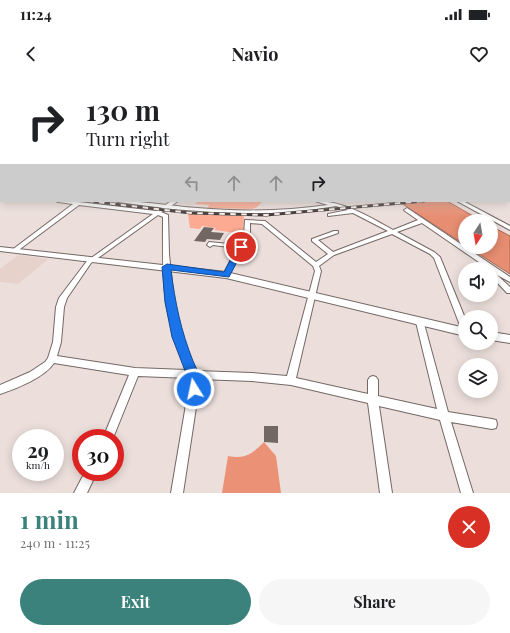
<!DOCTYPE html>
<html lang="en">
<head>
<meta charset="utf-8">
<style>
  :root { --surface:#fff; --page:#f6f6f6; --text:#202124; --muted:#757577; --accent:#3b827c }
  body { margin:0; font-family:"Playfair Display",serif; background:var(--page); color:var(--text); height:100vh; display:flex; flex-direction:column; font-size:15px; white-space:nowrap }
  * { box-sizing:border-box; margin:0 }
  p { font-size:13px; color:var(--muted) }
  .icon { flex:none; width:22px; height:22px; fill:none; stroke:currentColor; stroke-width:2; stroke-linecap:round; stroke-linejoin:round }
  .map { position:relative; height:413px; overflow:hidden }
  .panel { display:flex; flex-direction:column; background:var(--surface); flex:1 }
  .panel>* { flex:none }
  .top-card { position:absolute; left:0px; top:0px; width:510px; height:122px; box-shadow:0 2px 10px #0003; background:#fff; color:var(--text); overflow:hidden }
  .needle { width:26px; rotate:191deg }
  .controls { position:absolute; left:458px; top:134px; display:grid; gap:8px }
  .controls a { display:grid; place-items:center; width:40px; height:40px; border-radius:50%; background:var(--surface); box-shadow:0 2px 10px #0003; font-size:20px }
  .speed { position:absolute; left:12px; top:349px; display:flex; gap:8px; font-size:20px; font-weight:700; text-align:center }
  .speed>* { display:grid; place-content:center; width:52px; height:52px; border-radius:50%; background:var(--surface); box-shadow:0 2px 10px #0003; line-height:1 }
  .speed small { font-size:10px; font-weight:400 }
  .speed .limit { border:6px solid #d22; background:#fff; color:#111 }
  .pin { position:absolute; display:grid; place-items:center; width:34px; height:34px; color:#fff; margin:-17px; border:2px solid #fff; border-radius:50%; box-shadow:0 1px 4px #0007 }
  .me { position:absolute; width:44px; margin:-22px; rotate:350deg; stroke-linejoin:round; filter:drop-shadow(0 0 3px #0008) }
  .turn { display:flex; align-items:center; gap:14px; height:84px; padding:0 20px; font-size:18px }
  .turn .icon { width:52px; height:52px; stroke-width:2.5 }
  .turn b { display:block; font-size:28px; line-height:34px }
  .lanes { display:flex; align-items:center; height:38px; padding:0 20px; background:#0003; justify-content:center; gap:20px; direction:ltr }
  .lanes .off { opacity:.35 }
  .round { display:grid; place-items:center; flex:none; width:42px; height:42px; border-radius:21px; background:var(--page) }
  .headline { display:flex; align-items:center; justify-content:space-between; height:68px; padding:0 20px }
  h1 { font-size:24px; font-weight:700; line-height:30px; color:var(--accent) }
  .button { display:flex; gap:8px; margin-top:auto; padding:8px 20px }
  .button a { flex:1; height:46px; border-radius:24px; background:var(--accent); color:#fff; font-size:16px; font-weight:700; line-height:46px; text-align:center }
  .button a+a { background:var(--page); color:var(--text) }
  .status { display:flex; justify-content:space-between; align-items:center; height:28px; padding:0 20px; background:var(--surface); direction:ltr }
  .status svg { height:11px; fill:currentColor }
  header { display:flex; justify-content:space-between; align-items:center; height:52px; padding:0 20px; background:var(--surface); font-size:18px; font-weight:700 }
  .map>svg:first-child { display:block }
  .built { fill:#e7d1cb }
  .green { fill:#fcab92 }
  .forest { fill:#eb9175 }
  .water { fill:#e78d71; stroke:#ac6c58 }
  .building { fill:#736764 }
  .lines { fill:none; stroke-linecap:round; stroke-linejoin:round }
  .minor-casing { stroke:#746865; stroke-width:2 }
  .tertiary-casing { stroke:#746865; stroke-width:2 }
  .minor { fill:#fff; fill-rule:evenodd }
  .tertiary { fill:#fff; fill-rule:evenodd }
  .rail-casing { stroke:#3c3634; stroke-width:3 }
  .rail { stroke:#faece8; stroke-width:2; stroke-dasharray:5.5; stroke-linecap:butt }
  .route { fill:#1a73e8; stroke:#114b97 }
</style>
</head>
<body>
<div class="status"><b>11:24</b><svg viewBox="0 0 49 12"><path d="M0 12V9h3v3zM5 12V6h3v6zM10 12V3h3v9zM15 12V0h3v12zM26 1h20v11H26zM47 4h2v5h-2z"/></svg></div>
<header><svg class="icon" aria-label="back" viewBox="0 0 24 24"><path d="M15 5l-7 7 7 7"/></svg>Navio<svg class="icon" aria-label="heart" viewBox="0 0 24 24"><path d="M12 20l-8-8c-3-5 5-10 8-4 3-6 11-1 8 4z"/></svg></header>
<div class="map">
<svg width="510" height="413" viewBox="0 0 510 413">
  <rect width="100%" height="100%" fill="#ecdfdb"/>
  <path class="built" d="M 18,175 L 48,179 L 18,204 L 0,202 L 0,189 Z"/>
  <path class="green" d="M 199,121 L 263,121 L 257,127 L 252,129 L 208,128 L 209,125 L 195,124 Z
    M 188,134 L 244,136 L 243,154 L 214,150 L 216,148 L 202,146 L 200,149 L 190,148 Z"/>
  <path class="forest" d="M 264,362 L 276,376 L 281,413 L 222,413 L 228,376 C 246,379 251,375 264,362 Z"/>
  <path class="water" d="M 398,121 L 447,121 L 482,141 L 465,141 L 465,165 Z
    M 491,146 L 510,156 L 510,194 L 468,167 L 491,167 Z"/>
  <path class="building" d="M 204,147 L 214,148 L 211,152 L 224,153 L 220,160 L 207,159 L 205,162 L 194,161 Z
    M 264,346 L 278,346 L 278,363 L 264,362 Z"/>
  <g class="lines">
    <g class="minor-casing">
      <path id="minor" d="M 0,95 L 1,95 L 1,97 L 0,97 Z
        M 509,106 L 510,106 L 510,109 L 509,109 Z
        M 0,113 L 1,113 L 1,115 L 0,115 Z
        M 509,114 L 510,114 L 510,116 L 509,116 Z
        M 56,121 L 78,122 L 156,131 L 160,129 L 163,131 L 161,132 L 168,135 L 169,174 L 174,222 L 182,257 L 196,291 L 252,293 L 287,296 L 315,191 L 313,186 L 262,144 L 250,143 L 250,155 L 228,196 L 226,197 L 223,195 L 237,168 L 213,165 L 210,167 L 207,165 L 209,162 L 239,165 L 244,155 L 245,140 L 265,141 L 316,182 L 328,174 L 312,161 L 312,159 L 334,151 L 338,151 L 338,153 L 318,160 L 333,172 L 388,151 L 353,133 L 328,136 L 328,134 L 348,130 L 336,126 L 309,130 L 282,133 L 227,133 L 172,129 L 118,122 L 116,121 C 143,121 170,126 197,128 C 241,132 285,131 328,125 L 315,121 C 344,121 368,136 393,150 L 418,140 L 405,131 L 404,130 L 407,128 L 510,197 L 510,202 L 497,195 L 510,207 L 510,213 L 507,213 L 491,196 L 491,189 L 489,189 L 422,143 L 397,152 L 434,172 L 440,177 L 465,238 L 465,251 L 462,250 L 461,248 L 434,178 L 430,174 L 392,154 L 334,175 L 319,186 L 321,191 L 296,298 L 368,314 L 368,300 L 370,297 L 373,296 L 376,297 L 378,300 L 378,316 L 437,329 L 416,242 L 417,240 L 423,240 L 448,332 L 492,339 L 496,340 L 497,344 L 496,348 L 492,349 L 451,342 L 473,413 L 461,413 L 440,340 L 379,326 L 392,413 L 380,413 L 368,323 L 291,305 L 252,301 L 199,299 L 200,301 L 183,413 L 171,413 L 190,301 L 189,298 L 138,296 L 113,358 L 103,358 L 129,295 L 54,283 C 45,297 16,309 0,314 L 0,305 L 30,292 L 45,282 L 48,278 L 53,262 L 56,227 L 59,218 L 87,181 L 153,134 L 79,125 L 16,172 L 12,172 L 11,171 L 12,170 L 73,124 L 58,122 ZM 158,135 L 163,137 C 163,165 162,195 166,223 C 170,246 178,268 186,290 L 135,288 L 57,276 L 61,262 L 64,227 L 67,218 L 91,183 Z
        M 457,121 L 463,121 L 510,146 L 510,150 Z
        M 85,392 L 97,392 L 87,413 L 74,413 Z"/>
    </g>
    <g class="tertiary-casing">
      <path id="tertiary" d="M 1,107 L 1,111 L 0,112 L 0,108 Z
        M 171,121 L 178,121 L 164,131 L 160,131 L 160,129 Z
        M 0,167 L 226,192 L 465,248 L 465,256 L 226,198 L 0,171 Z
        M 491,252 L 510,255 L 510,263 L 491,260 Z"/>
    </g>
    <use href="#minor" class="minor"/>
    <use href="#tertiary" class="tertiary"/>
    <g class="rail-casing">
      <path id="rail" d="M 88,121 L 191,133 L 266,135 L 424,121"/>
    </g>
    <use href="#rail" class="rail"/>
  </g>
  <linearGradient id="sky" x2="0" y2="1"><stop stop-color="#a7a4b8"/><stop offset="0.58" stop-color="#f6f1ef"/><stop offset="1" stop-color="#f6f1ef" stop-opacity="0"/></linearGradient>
  <rect width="510" height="137" fill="url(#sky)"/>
  <path class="route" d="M 241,164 L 245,167 L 229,197 L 171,190 C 175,222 181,251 193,281 C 198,292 204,302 199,313 L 194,315 L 190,313 L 188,309 L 189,301 L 172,257 L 165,222 L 162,187 L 167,184 L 224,192 L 237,167 Z"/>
</svg>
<div class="controls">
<a><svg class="needle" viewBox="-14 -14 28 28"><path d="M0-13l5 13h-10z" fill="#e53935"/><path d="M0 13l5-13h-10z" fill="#757577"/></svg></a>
<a><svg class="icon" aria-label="sound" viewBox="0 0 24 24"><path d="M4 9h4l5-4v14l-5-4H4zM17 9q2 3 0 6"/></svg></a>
<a><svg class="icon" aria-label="search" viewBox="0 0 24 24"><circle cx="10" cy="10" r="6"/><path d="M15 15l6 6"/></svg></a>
<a><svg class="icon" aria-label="layers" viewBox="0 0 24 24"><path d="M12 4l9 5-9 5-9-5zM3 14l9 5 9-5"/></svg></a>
</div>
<div class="speed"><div>29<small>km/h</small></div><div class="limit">30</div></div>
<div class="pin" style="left:241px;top:167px;background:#d93025"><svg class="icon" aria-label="arrive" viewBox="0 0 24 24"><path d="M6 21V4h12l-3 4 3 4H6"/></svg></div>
<svg class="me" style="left:194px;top:309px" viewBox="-20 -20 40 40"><circle r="17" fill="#1a73e8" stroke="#fff" stroke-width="3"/><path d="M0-11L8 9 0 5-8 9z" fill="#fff"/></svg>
<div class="top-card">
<div class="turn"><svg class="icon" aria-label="right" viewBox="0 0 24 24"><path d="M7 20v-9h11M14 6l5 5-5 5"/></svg><div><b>130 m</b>Turn right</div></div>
<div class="lanes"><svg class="icon off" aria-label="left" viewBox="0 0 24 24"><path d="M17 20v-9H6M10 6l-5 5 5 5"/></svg><svg class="icon off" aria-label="ahead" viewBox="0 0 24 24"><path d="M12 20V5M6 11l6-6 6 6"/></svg><svg class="icon off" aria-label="ahead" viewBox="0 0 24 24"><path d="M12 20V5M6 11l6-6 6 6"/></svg><svg class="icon" aria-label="right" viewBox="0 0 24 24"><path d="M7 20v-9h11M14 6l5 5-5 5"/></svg></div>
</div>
</div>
<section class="panel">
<div class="headline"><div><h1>1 min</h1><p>240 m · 11:25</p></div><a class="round" style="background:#d93025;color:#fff"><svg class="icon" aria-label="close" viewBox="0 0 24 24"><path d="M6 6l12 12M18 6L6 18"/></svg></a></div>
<div class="button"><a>Exit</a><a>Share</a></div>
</section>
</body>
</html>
